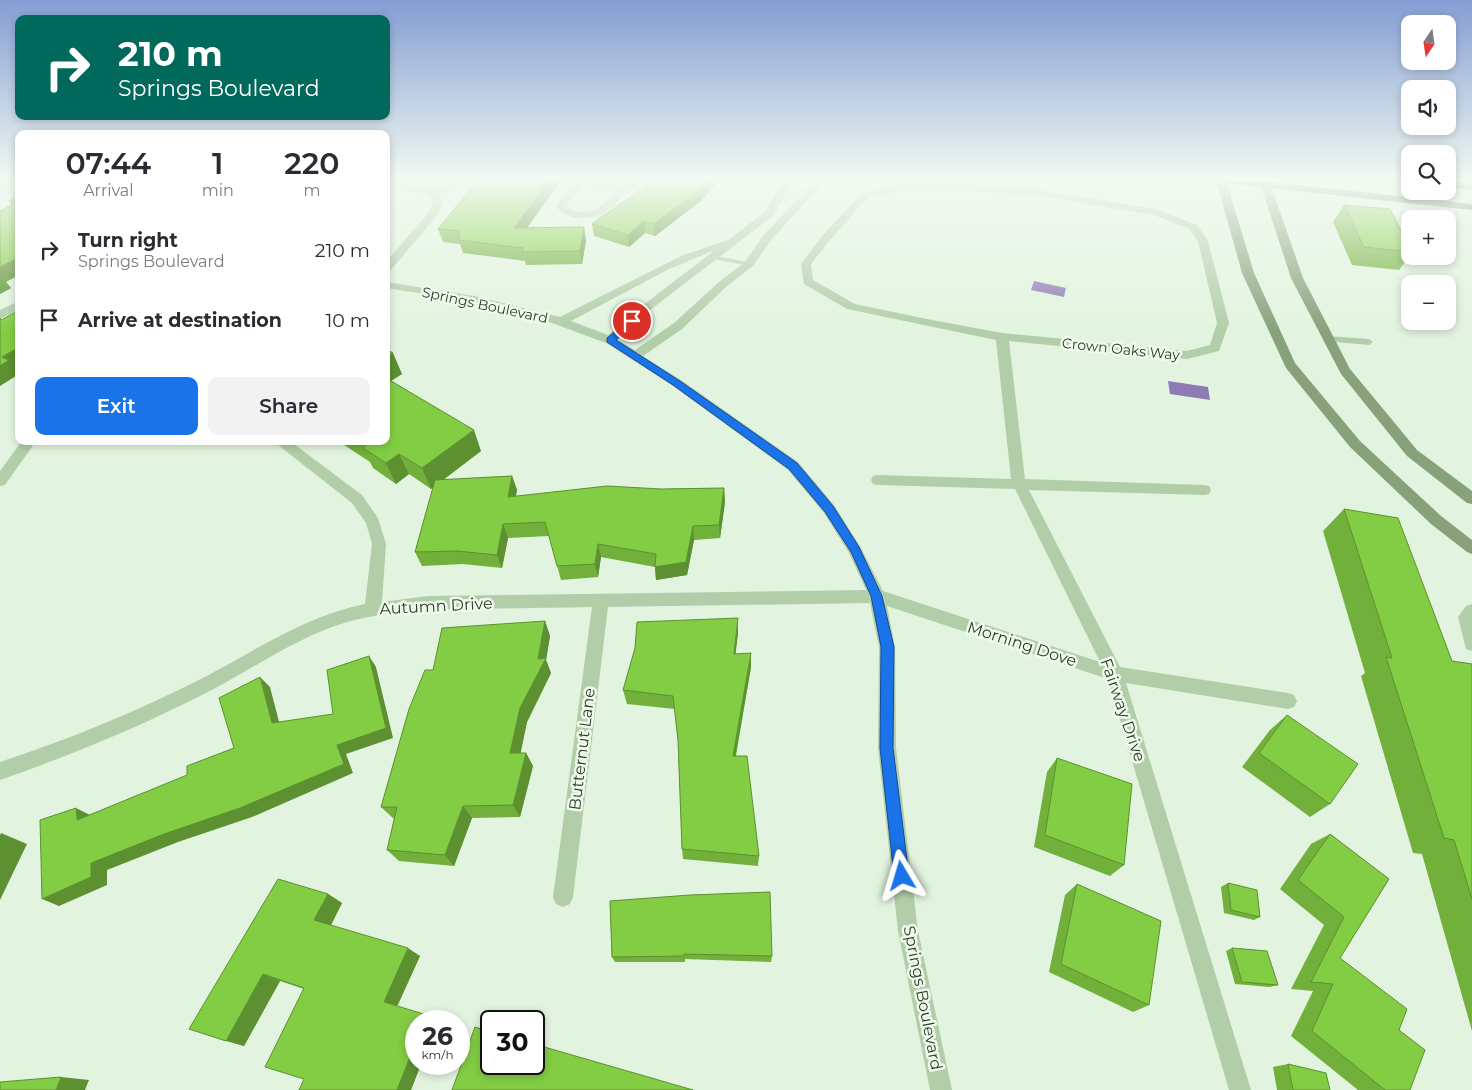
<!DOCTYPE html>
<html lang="en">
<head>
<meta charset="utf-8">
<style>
  :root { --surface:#fff; --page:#f2f2f3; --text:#2b2b33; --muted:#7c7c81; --accent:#1a73e8 }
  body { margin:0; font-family:Montserrat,sans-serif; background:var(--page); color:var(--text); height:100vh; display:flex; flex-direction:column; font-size:19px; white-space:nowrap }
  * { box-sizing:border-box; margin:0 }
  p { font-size:16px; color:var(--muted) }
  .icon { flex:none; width:28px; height:28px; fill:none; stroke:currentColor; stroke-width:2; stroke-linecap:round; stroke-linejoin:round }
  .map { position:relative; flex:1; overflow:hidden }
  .side { position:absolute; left:15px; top:130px; width:375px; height:315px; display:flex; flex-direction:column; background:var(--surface); border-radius:10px; box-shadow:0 2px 8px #0003 }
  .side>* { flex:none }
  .hud { position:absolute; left:15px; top:15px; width:375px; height:105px; border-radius:10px; box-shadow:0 2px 8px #0003; background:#00695c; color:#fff; overflow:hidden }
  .needle { width:32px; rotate:193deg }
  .controls { position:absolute; left:1401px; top:15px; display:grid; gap:10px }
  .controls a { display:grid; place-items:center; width:55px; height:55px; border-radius:10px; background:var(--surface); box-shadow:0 2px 8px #0003; font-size:25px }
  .speed { position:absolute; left:405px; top:1010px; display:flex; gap:10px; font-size:25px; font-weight:700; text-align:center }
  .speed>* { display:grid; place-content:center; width:65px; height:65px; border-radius:50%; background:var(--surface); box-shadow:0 2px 8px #0003; line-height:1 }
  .speed small { font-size:12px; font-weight:400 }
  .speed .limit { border:2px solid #111; border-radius:8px; background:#fff; color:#111 }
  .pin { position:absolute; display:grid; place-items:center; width:42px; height:42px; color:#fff; margin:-21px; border:2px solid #fff; border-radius:50%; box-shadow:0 1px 5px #0007 }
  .me { position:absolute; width:55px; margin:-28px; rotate:353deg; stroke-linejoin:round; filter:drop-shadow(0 0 4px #0008) }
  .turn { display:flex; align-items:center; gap:18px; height:105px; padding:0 20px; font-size:22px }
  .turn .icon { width:65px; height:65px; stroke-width:2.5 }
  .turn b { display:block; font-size:35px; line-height:42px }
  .eta { display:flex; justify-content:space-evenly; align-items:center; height:85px; text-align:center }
  .eta b { font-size:30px; font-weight:600; line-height:35px }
  .button { display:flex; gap:10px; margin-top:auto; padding:10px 20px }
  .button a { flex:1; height:58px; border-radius:10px; background:var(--accent); color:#fff; font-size:20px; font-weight:600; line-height:58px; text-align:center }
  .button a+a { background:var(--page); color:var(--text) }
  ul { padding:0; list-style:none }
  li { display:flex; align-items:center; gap:15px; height:70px; padding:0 20px }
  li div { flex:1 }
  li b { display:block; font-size:19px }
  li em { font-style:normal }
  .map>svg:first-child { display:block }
  .water { fill:#8f7bb3 }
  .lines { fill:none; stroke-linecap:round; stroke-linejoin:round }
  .lane { fill:#b2cea9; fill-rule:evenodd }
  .street { fill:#b2cea9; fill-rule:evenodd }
  .secondary { fill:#87a27a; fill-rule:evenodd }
  .primary { fill:#677d5a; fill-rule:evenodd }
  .wall { fill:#71b03a }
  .shaded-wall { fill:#5c9030 }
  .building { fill:#83cd44; stroke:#5c9030 }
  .route { fill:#1a73e8; stroke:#114b97 }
  .labels { text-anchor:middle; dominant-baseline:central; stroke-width:5; stroke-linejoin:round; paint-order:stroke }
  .far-street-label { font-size:14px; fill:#303a29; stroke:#eefbec }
  .street-label { font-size:16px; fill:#303a29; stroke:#eefbec }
</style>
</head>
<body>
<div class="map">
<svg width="1472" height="1090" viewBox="0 0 1472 1090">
  <rect width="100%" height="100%" fill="#e2f4df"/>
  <path class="water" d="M 1034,281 L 1066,288 L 1064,297 L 1031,290 Z
    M 1168,381 L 1208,387 L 1210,400 L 1170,394 Z"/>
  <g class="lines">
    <path class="lane" d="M 640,180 L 648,180 L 621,191 L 616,190 Z
      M 710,255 L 749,262 L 753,264 L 749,266 L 713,259 L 710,259 Z
      M 1328,336 L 1369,339 L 1373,342 L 1369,345 L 1325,341 L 1324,339 Z"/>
    <path class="street" d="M 7,180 L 19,180 L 19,182 L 0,190 L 0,183 Z
      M 386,180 L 431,190 L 463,180 L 478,180 L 437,194 L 443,201 L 439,213 L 390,271 L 386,272 L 386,262 L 429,212 L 433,201 L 428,195 L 386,185 Z
      M 560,180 L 584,180 L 614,184 L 617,185 L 624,193 C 618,201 613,209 604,213 C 589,221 566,220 556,206 L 573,184 L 562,182 ZM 582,185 L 611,189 L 614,193 C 602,208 583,220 566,206 Z
      M 783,180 L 793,180 L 773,216 L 646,313 L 618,340 L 635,350 L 674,323 L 719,282 L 745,262 L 764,235 L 811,185 L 813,180 L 823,180 L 819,188 L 772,239 L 753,266 L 727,286 L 682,329 L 643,356 L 681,380 L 798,462 L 834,505 L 860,546 L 883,591 L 1100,662 L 1015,489 L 878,485 L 873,484 L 871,480 L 873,476 L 878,475 L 1011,479 L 996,340 L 847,309 L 804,284 L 801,264 L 822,236 L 862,193 L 910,183 L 964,184 L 1040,190 L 1156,209 L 1197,225 L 1208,241 L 1229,323 L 1219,351 L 1187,359 L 1009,341 L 1025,479 L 1204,485 L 1209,486 L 1211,490 L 1209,494 L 1204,495 L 1029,490 L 1120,667 L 1288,693 L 1294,695 L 1297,701 L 1294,707 L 1288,709 L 1126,683 L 1251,1090 L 1229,1090 L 1108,679 L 887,606 L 895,647 L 896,748 L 918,931 L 952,1090 L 930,1090 L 898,931 L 878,748 L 879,647 L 870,603 L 608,607 L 573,897 L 570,904 L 563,907 L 556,904 L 553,897 L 592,607 C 555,608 517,608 479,609 C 435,609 390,610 347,622 C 296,637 250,671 202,695 C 137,728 69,756 0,780 L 0,762 C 67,740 133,713 197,681 C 252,653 304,616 365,604 L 372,544 L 366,523 L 352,503 L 273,441 L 290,441 L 362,495 L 378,518 L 386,544 L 382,602 L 428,596 L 866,590 L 849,553 L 824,513 L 788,470 L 673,386 L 606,343 L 544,320 L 475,302 L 386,288 L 386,282 L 475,296 L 560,317 L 681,256 L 728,240 L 765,212 ZM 910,189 L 964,190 L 1040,196 L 1154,215 L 1189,229 L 1198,241 L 1217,323 L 1210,345 L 1187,351 L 1002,333 L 927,319 L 855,304 L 813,280 L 811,264 L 830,240 L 868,197 ZM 715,250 L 638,309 L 608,335 L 571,321 L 667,270 Z
      M 19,301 L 19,309 L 0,319 L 0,310 Z
      M 22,441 L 36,441 L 5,485 L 0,486 L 0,471 Z
      M 1472,604 L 1472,651 L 1466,649 L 1458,617 L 1466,606 Z"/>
    <path class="secondary" d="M 1216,180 L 1226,180 L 1254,273 L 1295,363 L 1360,441 L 1441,516 L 1472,540 L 1472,554 L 1467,552 L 1431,524 L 1350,447 L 1286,368 L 1242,273 Z
      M 1259,180 L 1269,180 L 1303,278 L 1350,369 L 1417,450 L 1472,491 L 1472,504 L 1467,503 L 1407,456 L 1341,374 L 1291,278 Z"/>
    <path class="primary" d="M 1219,180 L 1249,180 L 1472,204 L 1472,210 L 1224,183 Z
      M 1402,180 L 1410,180 L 1410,183 L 1404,182 Z
      M 1448,181 L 1472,184 L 1472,190 L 1448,187 Z"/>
  </g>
  <path class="wall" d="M 560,182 L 527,228 L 586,240 L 582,264 L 526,265 L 525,261 L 463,253 L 460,244 L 443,242 L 438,229 Z
    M 19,196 L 6,282 L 11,288 L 0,294 L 12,205 L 9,201 Z
    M 702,200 L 655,236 L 645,233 L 629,247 L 594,236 L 592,224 Z
    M 1344,205 L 1410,248 L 1410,255 L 1399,270 L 1352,265 L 1333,222 Z
    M 386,349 L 402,374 L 391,381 L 481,451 L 443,480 L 512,476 L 517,490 L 516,496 L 661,489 L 724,488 L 725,502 L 720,538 L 694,540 L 687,575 L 656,580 L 655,567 L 601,557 L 598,577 L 561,580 L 549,536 L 508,538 L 502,568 L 463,564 L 422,566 L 415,552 L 433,487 L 431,489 L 409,474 L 396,484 L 373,468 L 370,462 L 338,441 L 386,441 Z
    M 1344,509 L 1452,661 L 1472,664 L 1472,1031 L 1422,854 L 1413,853 L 1361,676 L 1365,673 L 1323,531 Z
    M 545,621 L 550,636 L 546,660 L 551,673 L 527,722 L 520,753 L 526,753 L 533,766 L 520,817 L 472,818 L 454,866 L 399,861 L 387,850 L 394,819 L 381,807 L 433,670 Z
    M 738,633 L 735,654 L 751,667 L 736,756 L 759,856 L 758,866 L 683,859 L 682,849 L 678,740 L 675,709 L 627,704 L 623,690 Z
    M 1287,715 L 1330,804 L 1310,817 L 1242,767 L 1270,730 Z
    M 1057,758 L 1124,865 L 1110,876 L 1034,847 L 1047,772 Z
    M 1330,834 L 1389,879 L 1340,958 L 1399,1030 L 1410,1090 L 1358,1090 L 1291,1036 L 1313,991 L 1291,989 L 1324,925 L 1280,889 L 1311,844 Z
    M 1228,883 L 1260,917 L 1254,920 L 1224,913 L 1221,887 Z
    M 1077,884 L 1149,1005 L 1133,1012 L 1049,972 L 1065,895 Z
    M 328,894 L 342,903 L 331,925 L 420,956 L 397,1006 L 439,1020 L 438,1021 L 416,1021 L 416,1064 L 421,1064 L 411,1090 L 304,1079 L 304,989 L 280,981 L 244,1046 L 189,1029 Z
    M 610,901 L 772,956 L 771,962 L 685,959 L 685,962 L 615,962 L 612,957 Z
    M 1232,948 L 1278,985 L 1270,987 L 1235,984 L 1226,951 Z
    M 1288,1064 L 1330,1090 L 1277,1090 L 1273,1067 Z"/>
  <path class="shaded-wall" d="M 549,180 L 559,180 L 560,182 L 517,241 L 514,228 Z
    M 709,180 L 719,180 L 702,200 L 655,236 L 654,224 Z
    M 644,221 L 645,233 L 629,247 L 628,235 Z
    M 584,227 L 586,240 L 582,264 L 580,251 Z
    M 19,257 L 19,275 L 6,282 L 11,288 L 0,294 L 0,267 Z
    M 19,347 L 19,366 L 16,368 L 19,371 L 19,374 L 0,386 L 0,366 L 2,357 Z
    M 393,353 L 402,374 L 386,384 L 386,357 Z
    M 474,430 L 481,451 L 431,489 L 422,468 Z
    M 399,454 L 409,474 L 396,484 L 386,463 Z
    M 512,476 L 517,490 L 513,511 L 508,497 Z
    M 724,488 L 725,502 L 720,538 L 719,525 Z
    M 503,524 L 508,538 L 502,568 L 497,555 Z
    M 693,526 L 694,540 L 687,575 L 656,580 L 655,567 Z
    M 598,544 L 601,557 L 598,577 L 595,564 Z
    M 738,618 L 738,633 L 734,668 L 734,654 Z
    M 545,621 L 550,636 L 546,660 L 551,673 L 527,722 L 518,766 L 510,753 L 520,708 L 538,659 Z
    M 751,653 L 751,667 L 733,769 L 733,756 Z
    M 369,656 L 376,667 L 393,738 L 346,754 L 353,773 L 252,817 L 178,842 L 107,870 L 107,885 L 59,906 L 42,899 L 91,863 L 337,745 Z
    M 260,677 L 270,687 L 282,733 L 272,723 Z
    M 526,753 L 533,766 L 520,817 L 513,805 Z
    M 463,806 L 472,818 L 454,866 L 445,855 Z
    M 76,808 L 92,816 L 77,820 Z
    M 1,833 L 27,844 L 0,900 L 0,835 Z
    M 328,894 L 342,903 L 329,929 L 314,920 Z
    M 408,948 L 420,956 L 396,1009 L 384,1002 Z
    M 263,974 L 280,981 L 244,1046 L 226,1041 Z
    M 427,1015 L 439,1020 L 438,1021 L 425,1021 Z
    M 416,1042 L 416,1064 L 421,1064 L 411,1090 L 397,1090 Z
    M 61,1077 L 89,1080 L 85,1090 L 56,1090 Z"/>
  <path class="building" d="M 478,180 L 549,180 L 514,228 L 584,227 L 580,251 L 522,252 L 523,248 L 459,240 L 459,231 L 438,229 Z
    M 654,180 L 709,180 L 702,188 L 654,224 L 644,221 L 628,235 L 592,224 Z
    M 19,196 L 19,257 L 0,267 L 0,211 L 16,203 L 9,201 Z
    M 1344,205 L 1390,209 L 1410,248 L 1410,252 L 1364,247 Z
    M 19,310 L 19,347 L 2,357 L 9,360 L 0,366 L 0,318 L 1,320 Z
    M 386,349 L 393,353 L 386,357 Z
    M 386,378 L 474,430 L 422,468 L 399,454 L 386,463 L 363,448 L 366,445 L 360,441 L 386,441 Z
    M 512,476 L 508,497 L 607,486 L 661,489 L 724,488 L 719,525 L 693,526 L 686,562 L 655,567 L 656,554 L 598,544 L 595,564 L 557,566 L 545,522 L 503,524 L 497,555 L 457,551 L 415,552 L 435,480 Z
    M 1344,509 L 1398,518 L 1452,661 L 1472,664 L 1472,899 L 1454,840 L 1444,838 L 1386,657 L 1392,658 Z
    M 738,618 L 734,654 L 751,653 L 733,756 L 747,756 L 759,856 L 682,849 L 678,740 L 673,696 L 623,690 L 635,648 L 637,622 Z
    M 545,621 L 538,659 L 546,658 L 520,708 L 510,753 L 526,753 L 513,805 L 463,806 L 445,855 L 387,850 L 397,807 L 381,807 L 409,709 L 425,670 L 433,670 L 442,628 Z
    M 369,656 L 386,728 L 337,745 L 344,764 L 240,808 L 164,834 L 91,863 L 91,877 L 42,899 L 40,820 L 76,808 L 77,820 L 187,775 L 187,766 L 234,748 L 219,698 L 260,677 L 272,723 L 333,714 L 327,670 Z
    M 1287,715 L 1358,764 L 1330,804 L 1259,753 Z
    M 1057,758 L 1132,784 L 1124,865 L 1045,835 Z
    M 1330,834 L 1389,879 L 1340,958 L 1407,1009 L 1399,1030 L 1425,1050 L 1410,1090 L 1385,1090 L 1312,1031 L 1333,984 L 1311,982 L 1344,917 L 1298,880 Z
    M 278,879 L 328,894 L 314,920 L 408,948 L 384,1002 L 427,1015 L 425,1021 L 416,1021 L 416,1042 L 397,1090 L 299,1090 L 304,1079 L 265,1067 L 304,988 L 263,974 L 226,1041 L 189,1029 Z
    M 1228,883 L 1257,890 L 1260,917 L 1231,910 Z
    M 1077,884 L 1161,921 L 1149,1005 L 1061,964 Z
    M 770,892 L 772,956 L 684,954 L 684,956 L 612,957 L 610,901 L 690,895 Z
    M 1232,948 L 1267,951 L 1278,985 L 1242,982 Z
    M 475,1027 L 491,1032 L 491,1064 L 534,1064 L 534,1044 L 693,1090 L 452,1090 Z
    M 1288,1064 L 1326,1073 L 1330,1090 L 1293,1090 Z
    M 61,1077 L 56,1090 L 0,1090 L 0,1082 Z"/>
  <linearGradient id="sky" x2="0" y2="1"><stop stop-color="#849dd3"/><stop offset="0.54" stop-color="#f2faf1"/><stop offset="1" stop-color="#f2faf1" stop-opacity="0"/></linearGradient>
  <rect width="1472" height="332" fill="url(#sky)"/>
  <path class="route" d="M 632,318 L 635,319 L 635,323 L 616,340 L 680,381 L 797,463 L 833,506 L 859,547 L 882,596 L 894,647 L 893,748 L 909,876 L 907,881 L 902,883 L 896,881 L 894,876 L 880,748 L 881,647 L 871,596 L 851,552 L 825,512 L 789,469 L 673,385 L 607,342 L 607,338 Z"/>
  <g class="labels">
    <g class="far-street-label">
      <text transform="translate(485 305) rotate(12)">Springs Boulevard</text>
      <text transform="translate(1121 349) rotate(6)">Crown Oaks Way</text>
    </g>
    <g class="street-label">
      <text transform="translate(436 606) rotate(-3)">Autumn Drive</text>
      <text transform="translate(1022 644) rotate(18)">Morning Dove</text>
      <text transform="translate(1123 710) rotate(71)">Fairway Drive</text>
      <text transform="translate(582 749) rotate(-83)">Butternut Lane</text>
      <text transform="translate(923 998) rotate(79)">Springs Boulevard</text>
    </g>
  </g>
</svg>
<div class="controls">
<a><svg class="needle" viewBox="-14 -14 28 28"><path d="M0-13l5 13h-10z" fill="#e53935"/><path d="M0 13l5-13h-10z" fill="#7c7c81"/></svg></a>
<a><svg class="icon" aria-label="sound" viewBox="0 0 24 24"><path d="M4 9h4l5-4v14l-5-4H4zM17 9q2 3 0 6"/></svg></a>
<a><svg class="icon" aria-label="search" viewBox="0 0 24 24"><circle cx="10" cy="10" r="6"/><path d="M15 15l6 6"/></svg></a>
<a>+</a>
<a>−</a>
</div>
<div class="speed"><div>26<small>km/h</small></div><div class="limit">30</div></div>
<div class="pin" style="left:632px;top:321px;background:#d93025"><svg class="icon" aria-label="arrive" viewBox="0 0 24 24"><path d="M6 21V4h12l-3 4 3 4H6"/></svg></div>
<svg class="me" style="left:902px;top:876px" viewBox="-20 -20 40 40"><path d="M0-17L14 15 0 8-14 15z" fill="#1a73e8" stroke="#fff" stroke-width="4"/></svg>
<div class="hud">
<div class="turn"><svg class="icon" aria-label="right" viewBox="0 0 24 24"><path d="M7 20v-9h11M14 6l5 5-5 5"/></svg><div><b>210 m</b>Springs Boulevard</div></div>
</div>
<section class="side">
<div class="eta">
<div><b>07:44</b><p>Arrival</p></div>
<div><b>1</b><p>min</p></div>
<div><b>220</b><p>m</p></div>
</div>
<ul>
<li><svg class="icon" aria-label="right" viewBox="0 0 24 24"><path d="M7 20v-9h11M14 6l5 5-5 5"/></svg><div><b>Turn right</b><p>Springs Boulevard</p></div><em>210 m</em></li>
<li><svg class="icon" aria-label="arrive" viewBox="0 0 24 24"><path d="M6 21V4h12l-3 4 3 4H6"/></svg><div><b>Arrive at destination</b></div><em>10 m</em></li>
</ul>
<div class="button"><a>Exit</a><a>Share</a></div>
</section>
</div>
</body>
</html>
